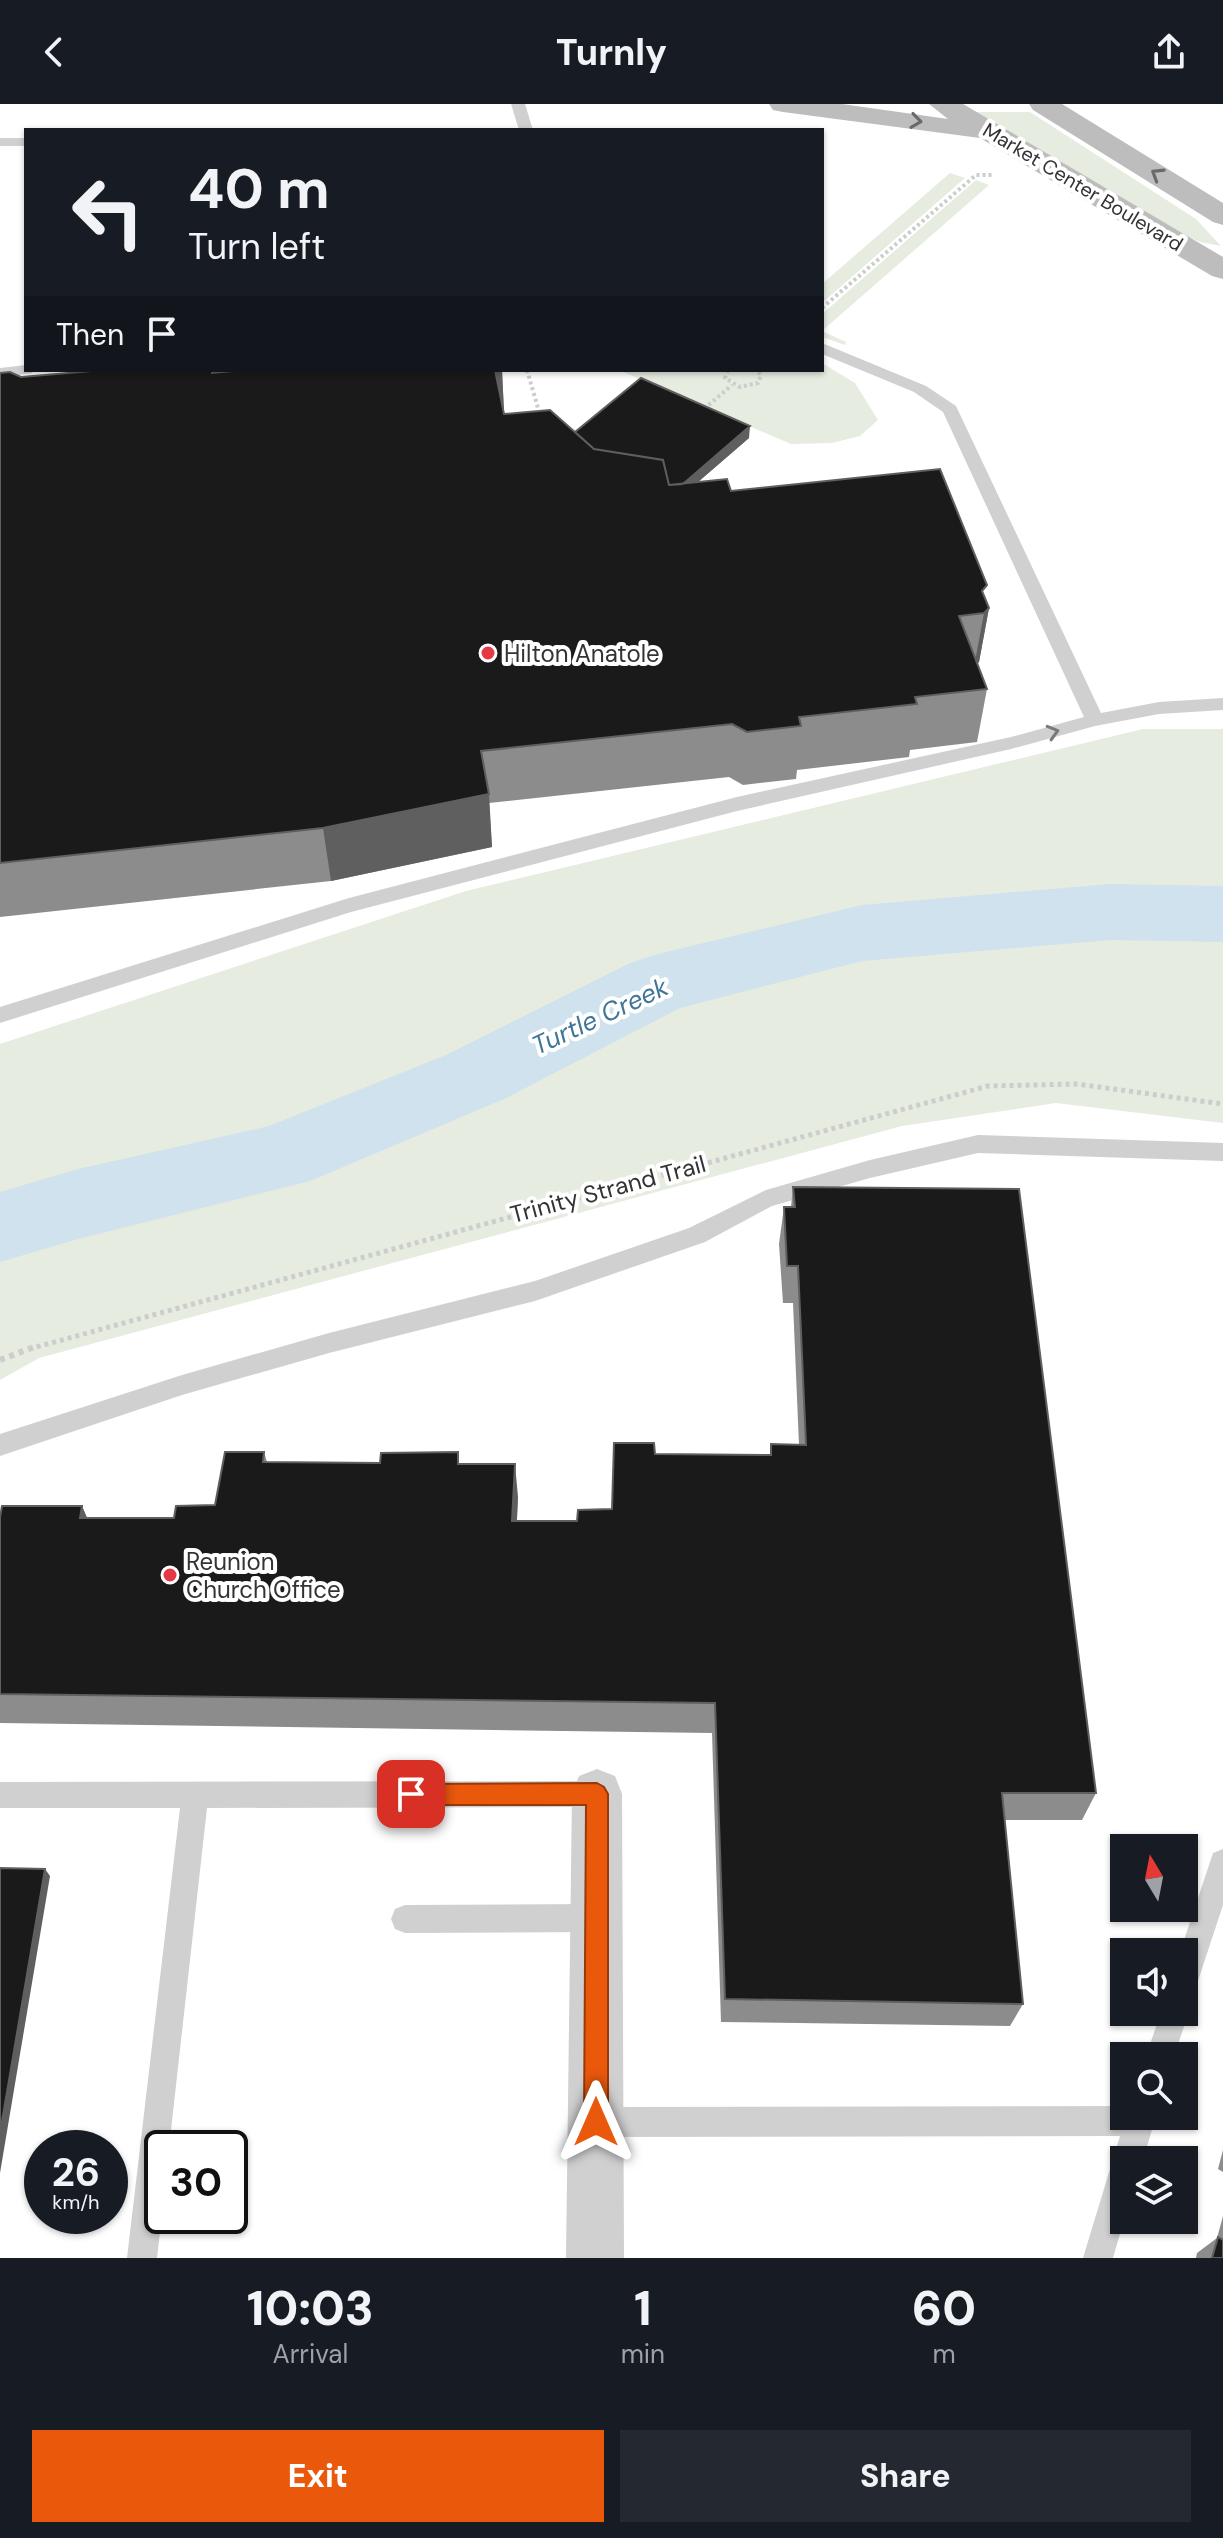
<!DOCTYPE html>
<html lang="en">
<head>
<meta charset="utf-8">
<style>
  :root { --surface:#171b24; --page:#242831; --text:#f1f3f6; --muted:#9ea1a6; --accent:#ea580c }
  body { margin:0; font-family:"DM Sans",sans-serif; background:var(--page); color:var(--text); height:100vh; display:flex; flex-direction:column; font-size:30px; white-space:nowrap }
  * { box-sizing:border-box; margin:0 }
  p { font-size:26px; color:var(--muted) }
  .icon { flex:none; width:44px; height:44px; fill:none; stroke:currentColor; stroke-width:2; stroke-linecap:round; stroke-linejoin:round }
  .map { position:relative; height:2154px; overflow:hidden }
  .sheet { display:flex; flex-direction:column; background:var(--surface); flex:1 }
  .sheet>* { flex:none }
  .top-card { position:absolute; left:24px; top:24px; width:800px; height:244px; border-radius:0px; box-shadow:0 2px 6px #0004; background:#171b24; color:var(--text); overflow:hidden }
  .needle { width:52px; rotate:350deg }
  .tools { position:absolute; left:1110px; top:1730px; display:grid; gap:16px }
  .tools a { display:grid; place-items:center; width:88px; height:88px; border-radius:0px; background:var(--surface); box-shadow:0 2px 6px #0004; font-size:40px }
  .speed { position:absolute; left:24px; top:2026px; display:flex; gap:16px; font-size:40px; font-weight:700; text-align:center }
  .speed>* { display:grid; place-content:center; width:104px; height:104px; border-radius:50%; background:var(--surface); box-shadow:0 2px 6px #0004; line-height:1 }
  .speed small { font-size:20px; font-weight:400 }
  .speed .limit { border:4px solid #111; border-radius:12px; background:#fff; color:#111 }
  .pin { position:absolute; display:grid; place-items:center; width:68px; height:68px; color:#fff; margin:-34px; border-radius:16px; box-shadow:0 4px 12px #0006 }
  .me { position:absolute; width:88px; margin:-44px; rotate:0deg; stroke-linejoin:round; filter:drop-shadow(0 0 6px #0008) }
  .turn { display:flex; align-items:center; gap:28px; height:168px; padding:0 32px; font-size:36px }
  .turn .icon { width:104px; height:104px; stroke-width:2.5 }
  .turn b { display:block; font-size:56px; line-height:68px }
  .then { display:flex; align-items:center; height:76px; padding:0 32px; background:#0003; gap:16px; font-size:30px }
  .eta { display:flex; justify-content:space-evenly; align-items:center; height:136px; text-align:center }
  .eta b { font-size:48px; font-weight:800; line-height:56px }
  .action { display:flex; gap:16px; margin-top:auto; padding:16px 32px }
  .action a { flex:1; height:92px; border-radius:0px; background:var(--accent); color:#fff; font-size:32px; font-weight:800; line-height:92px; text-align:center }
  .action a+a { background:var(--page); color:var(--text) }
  header { display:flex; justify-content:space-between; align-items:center; height:104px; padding:0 32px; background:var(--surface); font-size:36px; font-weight:800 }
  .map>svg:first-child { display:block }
  .green { fill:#e6ecdf }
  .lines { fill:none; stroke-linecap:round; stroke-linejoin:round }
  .river { fill:#cfe2ee; fill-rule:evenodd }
  .path-far2 { stroke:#cdcdcd; stroke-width:4; stroke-dasharray:3 3; stroke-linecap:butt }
  .path-far1 { stroke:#cdcdcd; stroke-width:5; stroke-dasharray:4 4; stroke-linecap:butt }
  .path { stroke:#cdcdcd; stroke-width:6; stroke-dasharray:5 5; stroke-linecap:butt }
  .lane { fill:#d0d0d0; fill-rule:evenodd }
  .street { fill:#d0d0d0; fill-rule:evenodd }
  .secondary { fill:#bdbdbd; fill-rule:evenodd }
  .wall { fill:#8c8c8c }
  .shaded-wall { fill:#5f5f5f }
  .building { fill:#1a1a1a; stroke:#5f5f5f; stroke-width:2 }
  .oneway { stroke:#6a6a6a }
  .oneway2 { stroke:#7a7a7a }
  .route { fill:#ea580c; stroke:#983908; stroke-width:2 }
  .poi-dot { fill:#e63946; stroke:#fff; stroke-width:3 }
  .labels { text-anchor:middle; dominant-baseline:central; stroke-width:8; stroke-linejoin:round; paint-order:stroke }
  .far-street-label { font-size:20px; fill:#333; stroke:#fff }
  .poi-label { font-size:24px; fill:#333; stroke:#fff; text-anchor:start }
  .street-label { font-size:24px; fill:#333; stroke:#fff }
  .water-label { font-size:26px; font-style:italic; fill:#3f7597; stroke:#fff }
</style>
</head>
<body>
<header><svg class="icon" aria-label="back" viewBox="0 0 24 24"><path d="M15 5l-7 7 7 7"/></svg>Turnly<svg class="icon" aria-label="share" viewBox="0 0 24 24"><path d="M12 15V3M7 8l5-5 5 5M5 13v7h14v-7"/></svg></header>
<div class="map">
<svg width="1223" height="2154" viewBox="0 0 1223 2154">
  <rect width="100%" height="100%" fill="#fff"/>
  <path class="green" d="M 976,8 L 1030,8 L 1196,115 L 1221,142 L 1200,138 L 1181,130 Z
    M 950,69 L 965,74 L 822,199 L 822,180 Z
    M 976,76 L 989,81 L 822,227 L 846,238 L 845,241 L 822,233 L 822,210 Z
    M 822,259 L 855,279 L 878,316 L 860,332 L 832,339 L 791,340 L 619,266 L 822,266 Z
    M 1143,625 L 1223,625 L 1223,1019 L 1056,999 L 902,1022 L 39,1254 L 0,1276 L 0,940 L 466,787 Z"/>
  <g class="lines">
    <path class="river" d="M 1111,780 L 1223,782 L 1223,838 L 1111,836 L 862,857 L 680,904 L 504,995 L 310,1077 L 78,1135 L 0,1158 L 0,1088 L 78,1065 L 269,1022 L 446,951 L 630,859 L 658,850 L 862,801 Z"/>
    <path class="path-far2" d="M 822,204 L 976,71 L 992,71
      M 527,266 L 540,311
      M 728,266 L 725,274 L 740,283 L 758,279 L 761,271 L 757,266
      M 704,305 L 732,281"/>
    <path class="path-far1" d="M 29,1245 L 988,982 L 1077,980 L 1223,1000"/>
    <path class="path" d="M 0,1256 L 34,1243"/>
    <path class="lane" d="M 511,0 L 525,0 L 533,26 L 519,26 Z
      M 0,34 L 26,34 L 26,42 L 0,42 Z
      M 822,239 L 926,282 L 956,302 L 1101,609 L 1159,598 L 1223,594 L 1223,606 L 1159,610 L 1095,622 L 1011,645 L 737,707 L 351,808 L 0,919 L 0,903 L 349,794 L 737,693 L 1011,633 L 1084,613 L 943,308 L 914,288 L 822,250 Z
      M 26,261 L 26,266 L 34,266 L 32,269 L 0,274 L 0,264 Z
      M 978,1031 L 1223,1039 L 1223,1057 L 978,1049 L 870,1074 L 772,1102 L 705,1138 L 535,1197 L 329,1249 L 182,1291 L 0,1352 L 0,1330 L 182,1271 L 329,1229 L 535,1177 L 689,1124 L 766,1086 L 870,1056 Z
      M 597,1677 L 606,1681 L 610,1690 L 606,1699 L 597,1703 L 207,1704 L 169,2044 L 162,2044 L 162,2110 L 157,2154 L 127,2154 L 180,1704 L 0,1704 L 0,1678 Z
      M 1223,1745 L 1223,1801 L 1194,1889 L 1184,1893 L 1184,1848 L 1180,1848 L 1213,1749 Z
      M 596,1800 L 606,1804 L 610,1814 L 606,1824 L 596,1828 L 405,1829 L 395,1825 L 391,1815 L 395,1805 L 405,1801 Z
      M 1184,1898 L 1189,1908 L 1174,1952 L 1146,1952 L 1161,1908 L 1184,1908 Z
      M 1124,2002 L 1124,2012 L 1156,2012 L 1143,2056 L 1124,2056 L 1124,2116 L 1113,2154 L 1083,2154 L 1120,2032 L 596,2033 L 586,2028 L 581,2018 L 586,2008 L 596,2003 Z"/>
    <path class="street" d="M 597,1665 L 615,1672 L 622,1690 L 624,2154 L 566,2154 L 572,1690 L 579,1672 Z"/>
    <path class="secondary" d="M 769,0 L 842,0 L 948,15 L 929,0 L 963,0 L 1223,153 L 1223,175 L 1212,172 L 980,34 L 783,8 L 773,6 Z
      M 1029,0 L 1062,0 L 1223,99 L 1223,121 L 1213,118 L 1033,6 Z"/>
  </g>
  <path class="wall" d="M 104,266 L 213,266 L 214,269 L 244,266 L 502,266 L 504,310 L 575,328 L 749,334 L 698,378 L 731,387 L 985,493 L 989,504 L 979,558 L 977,560 L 987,585 L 977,638 L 910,646 L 909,653 L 797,666 L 796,675 L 743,681 L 729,673 L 489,699 L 492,743 L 331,777 L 0,813 L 0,269 L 21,273 Z
    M 793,1083 L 1096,1689 L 1082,1716 L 1005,1716 L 1023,1900 L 1010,1922 L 721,1918 L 712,1629 L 0,1619 L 0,1413 L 82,1402 L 87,1414 L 174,1414 L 215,1401 L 264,1348 L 267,1358 L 459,1360 L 518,1393 L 517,1417 L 577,1417 L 612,1405 L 655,1350 L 770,1351 L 771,1340 L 799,1341 L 793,1199 L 783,1199 L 779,1140 L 784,1103 L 791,1103 Z
    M 1223,2046 L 1223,2068 L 1218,2065 Z
    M 1223,2112 L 1223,2154 L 1196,2154 L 1197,2149 L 1217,2134 Z"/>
  <path class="shaded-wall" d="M 494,266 L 502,266 L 504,307 L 496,312 Z
    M 750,322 L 749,334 L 661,410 L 662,398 Z
    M 989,504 L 979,558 L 974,563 L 984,509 Z
    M 489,690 L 492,743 L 331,777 L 323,724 Z
    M 515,1360 L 518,1393 L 515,1450 L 512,1417 Z
    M 82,1402 L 96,1435 L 80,1414 Z
    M 45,1765 L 50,1772 L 0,2069 L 0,2029 Z"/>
  <path class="building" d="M 104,266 L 212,266 L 212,269 L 244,266 L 495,266 L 504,310 L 550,306 L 594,345 L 663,356 L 669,381 L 727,375 L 731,387 L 940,365 L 987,481 L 982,487 L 989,504 L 984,509 L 959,512 L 987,585 L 915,593 L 917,600 L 799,613 L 801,622 L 747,628 L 732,620 L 481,647 L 489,690 L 323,724 L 0,759 L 0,269 L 10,268 L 21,273 Z
    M 641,274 L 750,322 L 683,380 L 669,381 L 663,356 L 594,345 L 575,328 Z
    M 793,1083 L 1019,1085 L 1096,1689 L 1002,1689 L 1023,1900 L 725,1895 L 715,1599 L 0,1590 L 0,1413 L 2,1402 L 82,1402 L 80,1414 L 174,1414 L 176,1402 L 215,1401 L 225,1348 L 264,1348 L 263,1358 L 380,1359 L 381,1349 L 458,1348 L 458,1360 L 515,1360 L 512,1417 L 577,1417 L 578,1406 L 612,1405 L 614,1339 L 654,1339 L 655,1350 L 771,1351 L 771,1340 L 806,1341 L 798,1162 L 787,1162 L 784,1103 L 795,1103 Z
    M 0,1764 L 45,1765 L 0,2029 Z
    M 1218,2133 L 1223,2136 L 1223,2154 L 1212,2154 Z"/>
  <defs><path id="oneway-chevron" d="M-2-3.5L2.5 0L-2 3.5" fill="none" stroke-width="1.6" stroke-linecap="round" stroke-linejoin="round" transform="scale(2)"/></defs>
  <g class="oneway">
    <use href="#oneway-chevron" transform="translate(916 17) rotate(8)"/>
    <use href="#oneway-chevron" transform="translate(1157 70) rotate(-148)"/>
  </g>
  <use class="oneway2" href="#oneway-chevron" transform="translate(1053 628) rotate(-16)"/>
  <path class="route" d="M 597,1679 L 604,1683 L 608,1690 L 608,2018 L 604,2026 L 596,2030 L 587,2026 L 584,2018 L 586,1701 L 411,1701 L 404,1698 L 400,1690 L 404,1683 L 411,1680 Z"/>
  <g class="poi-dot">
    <circle cx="488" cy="549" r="8"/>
    <circle cx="170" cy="1471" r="8"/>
  </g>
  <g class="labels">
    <g class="far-street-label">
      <text transform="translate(1083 83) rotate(31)">Market Center Boulevard</text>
    </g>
    <g class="poi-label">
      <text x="504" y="549">Hilton Anatole</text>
      <text x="186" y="1457">Reunion<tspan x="186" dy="28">Church Office</tspan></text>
    </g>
    <g class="street-label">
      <text transform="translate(608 1085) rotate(-15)">Trinity Strand Trail</text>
    </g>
    <g class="water-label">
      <text transform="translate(600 912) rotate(-25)">Turtle Creek</text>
    </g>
  </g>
</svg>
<div class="tools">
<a><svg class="needle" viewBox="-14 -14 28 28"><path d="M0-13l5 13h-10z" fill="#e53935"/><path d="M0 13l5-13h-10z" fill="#9ea1a6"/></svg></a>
<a><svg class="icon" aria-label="sound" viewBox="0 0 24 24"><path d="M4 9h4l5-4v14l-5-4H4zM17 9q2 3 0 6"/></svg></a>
<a><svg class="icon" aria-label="search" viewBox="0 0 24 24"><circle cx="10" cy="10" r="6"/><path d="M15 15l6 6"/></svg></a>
<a><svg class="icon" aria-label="layers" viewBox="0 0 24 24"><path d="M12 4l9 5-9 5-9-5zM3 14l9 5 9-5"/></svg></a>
</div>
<div class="speed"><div>26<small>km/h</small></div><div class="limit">30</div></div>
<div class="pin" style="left:411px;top:1690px;background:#d93025"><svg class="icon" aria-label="arrive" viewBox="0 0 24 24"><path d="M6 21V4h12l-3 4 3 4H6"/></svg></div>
<svg class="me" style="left:596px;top:2018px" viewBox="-20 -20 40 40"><path d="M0-17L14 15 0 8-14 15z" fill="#ea580c" stroke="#fff" stroke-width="4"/></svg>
<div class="top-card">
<div class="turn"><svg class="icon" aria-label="left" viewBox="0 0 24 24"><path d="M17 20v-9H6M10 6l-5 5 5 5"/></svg><div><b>40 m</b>Turn left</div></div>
<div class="then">Then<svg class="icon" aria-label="arrive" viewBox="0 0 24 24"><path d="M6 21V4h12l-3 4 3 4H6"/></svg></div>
</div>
</div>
<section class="sheet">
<div class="eta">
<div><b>10:03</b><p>Arrival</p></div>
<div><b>1</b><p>min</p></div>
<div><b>60</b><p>m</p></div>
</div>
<div class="action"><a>Exit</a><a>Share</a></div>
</section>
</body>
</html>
